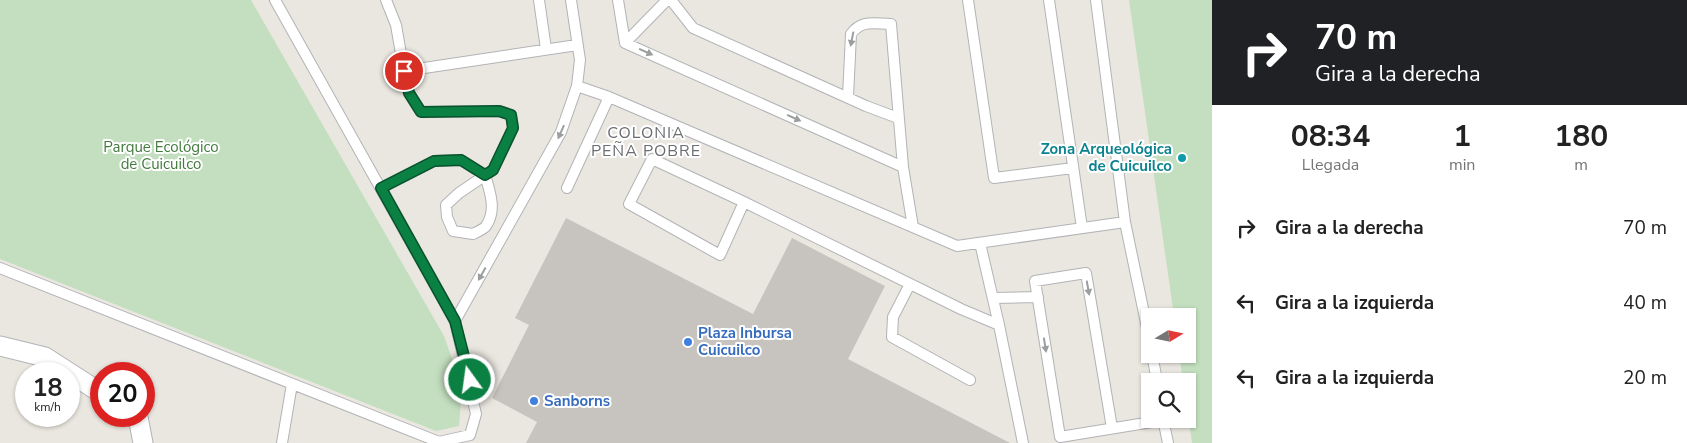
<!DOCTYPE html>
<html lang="es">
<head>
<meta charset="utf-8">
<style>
  :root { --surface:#fff; --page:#f2f2f2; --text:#222; --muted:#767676 }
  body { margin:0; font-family:"Nunito Sans",sans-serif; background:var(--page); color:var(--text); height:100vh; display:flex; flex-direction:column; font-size:19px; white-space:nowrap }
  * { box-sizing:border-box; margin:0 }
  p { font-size:16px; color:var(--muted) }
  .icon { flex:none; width:28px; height:28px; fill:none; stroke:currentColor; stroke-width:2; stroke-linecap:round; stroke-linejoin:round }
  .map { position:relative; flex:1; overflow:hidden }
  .panel { display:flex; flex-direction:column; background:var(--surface); width:475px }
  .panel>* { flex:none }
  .guide { background:#202124; color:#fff; overflow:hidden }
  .needle { width:32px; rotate:80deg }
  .controls { position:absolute; left:1141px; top:308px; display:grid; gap:10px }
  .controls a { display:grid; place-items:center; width:55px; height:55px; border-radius:0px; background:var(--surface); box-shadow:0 1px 4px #0004; font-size:25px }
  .speed { position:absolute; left:15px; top:362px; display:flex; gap:10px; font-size:25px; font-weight:700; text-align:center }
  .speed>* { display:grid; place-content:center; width:65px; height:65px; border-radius:50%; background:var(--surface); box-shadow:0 1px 4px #0004; line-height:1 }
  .speed small { font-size:12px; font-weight:400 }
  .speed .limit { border:8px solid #d22; background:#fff; color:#111 }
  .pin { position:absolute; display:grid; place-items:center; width:42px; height:42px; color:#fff; margin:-21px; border:2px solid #fff; border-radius:50%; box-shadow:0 1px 5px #0007 }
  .me { position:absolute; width:55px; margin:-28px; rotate:346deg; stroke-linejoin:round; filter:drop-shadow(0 0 4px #0008) }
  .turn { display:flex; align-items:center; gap:18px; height:105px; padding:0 20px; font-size:22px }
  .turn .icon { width:65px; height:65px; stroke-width:2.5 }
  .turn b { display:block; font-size:35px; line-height:42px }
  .eta { display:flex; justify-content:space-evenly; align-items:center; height:85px; text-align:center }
  .eta b { font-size:30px; font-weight:700; line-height:35px }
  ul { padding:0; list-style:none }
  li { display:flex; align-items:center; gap:15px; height:75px; padding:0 20px }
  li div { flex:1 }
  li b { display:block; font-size:19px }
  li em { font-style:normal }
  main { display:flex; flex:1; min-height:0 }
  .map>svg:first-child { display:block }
  .green { fill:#c3dfbf }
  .building { fill:#c7c4bf }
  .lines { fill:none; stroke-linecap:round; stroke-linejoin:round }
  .lane-casing { stroke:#b1b3b6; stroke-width:12 }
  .street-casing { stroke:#b1b3b6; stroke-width:21 }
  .lane { stroke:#fff; stroke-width:10 }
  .street { stroke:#fff; stroke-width:19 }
  .oneway { fill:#9b9e9f }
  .route-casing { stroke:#07532c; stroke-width:12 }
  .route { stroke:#0b8043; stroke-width:9 }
  .culture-dot { fill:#0f9aa8; stroke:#fff; stroke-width:2 }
  .shop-dot { fill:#3f7fe0; stroke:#fff; stroke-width:2 }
  .labels { text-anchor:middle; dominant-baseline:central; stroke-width:4; stroke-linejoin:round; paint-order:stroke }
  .park-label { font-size:15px; fill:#427a3d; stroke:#fff }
  .culture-label { font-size:15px; font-weight:bold; fill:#0d838f; stroke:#fff; text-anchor:end }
  .shop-label { font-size:15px; font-weight:bold; fill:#366cbe; stroke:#fff; text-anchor:start }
  .neighbourhood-label { font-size:16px; letter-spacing:1px; fill:#6a6e71; stroke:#fff }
</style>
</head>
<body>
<main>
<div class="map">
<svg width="1212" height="443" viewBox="0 0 1212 443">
  <rect width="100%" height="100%" fill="#eae7e0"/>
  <path class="green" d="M 0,0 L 251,0 L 444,336 L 462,387 L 459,426 L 436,431 L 0,259 Z
    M 1129,0 L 1212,0 L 1212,443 L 1192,443 L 1188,413 L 1188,381 L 1183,381 L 1179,354 L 1188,354 L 1188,316 L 1174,316 Z"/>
  <path class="building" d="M 566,218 L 753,314 L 792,238 L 885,286 L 848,359 L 1010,443 L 526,443 L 537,422 L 492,398 L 529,325 L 515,318 Z"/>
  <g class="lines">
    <g class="lane-casing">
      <path id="lane" d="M 386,0 L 396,25 L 404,71 L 577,45
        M 539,0 L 546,49
        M 618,0 L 625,43 L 903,167
        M 671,0 L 693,28 L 866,106 L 898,118
        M 968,0 L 994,178 L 1073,168
        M 1049,0 L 1082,228
        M 1096,0 L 1125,222 L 1150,342
        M 625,43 L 667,0
        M 577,86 L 609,97 L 957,246 L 1125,222
        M 848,97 L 851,34 C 862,19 874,24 891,24 L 903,167 L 913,227
        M 381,188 L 434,161 L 461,160 L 485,175 C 490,192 497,210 486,226 C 484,229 477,232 473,234 L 453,231 L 447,217 L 446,205 L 459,193 L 493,170 L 513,128 L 511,115 L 499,111 L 421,112 L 409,93 L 404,71
        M 567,188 L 609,97
        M 744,202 L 720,255 L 629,204 L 652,159 L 744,202 L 961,309 L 999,325
        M 980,243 L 999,325 L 1023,443
        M 0,268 L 439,442 L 470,435 L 476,414 L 455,321 L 275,0
        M 910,284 L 893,317 L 892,337 L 970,380
        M 993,298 L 1038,297
        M 455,321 L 561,132 L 577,86 L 580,60 L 571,0
        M 1152,354 L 1157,381
        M 1163,419 L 1168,443
        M 1112,428 L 1086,273 L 1035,281 L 1060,437 L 1164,420
        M 282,443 L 292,384"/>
    </g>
    <g class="street-casing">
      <path id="street" d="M 0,346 L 45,357 L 101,393
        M 137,416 L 138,417 L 143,443"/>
    </g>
    <use href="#lane" class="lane"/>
    <use href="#street" class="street"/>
  </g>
  <defs><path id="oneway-solid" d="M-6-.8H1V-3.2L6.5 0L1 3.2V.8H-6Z" transform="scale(1.25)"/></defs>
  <g class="oneway">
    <use href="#oneway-solid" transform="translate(852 39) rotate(101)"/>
    <use href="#oneway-solid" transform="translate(646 52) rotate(24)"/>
    <use href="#oneway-solid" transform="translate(794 118) rotate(24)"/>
    <use href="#oneway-solid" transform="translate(561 132) rotate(114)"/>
    <use href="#oneway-solid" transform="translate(482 274) rotate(119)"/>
    <use href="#oneway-solid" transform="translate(1088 288) rotate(80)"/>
    <use href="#oneway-solid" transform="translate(1045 345) rotate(81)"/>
  </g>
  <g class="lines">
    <g class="route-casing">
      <path id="route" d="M 404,71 L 409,93 L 421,112 L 499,111 L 511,115 L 513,128 L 493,170 L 485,175 L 461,160 L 434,161 L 381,188 L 455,321 L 470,380"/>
    </g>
    <use href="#route" class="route"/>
  </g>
  <circle class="culture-dot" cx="1182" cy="158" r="5"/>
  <g class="shop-dot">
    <circle cx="688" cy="342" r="5"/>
    <circle cx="534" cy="401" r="5"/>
  </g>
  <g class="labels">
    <g class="park-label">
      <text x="161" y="147">Parque Ecológico<tspan x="161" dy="17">de Cuicuilco</tspan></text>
    </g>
    <g class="culture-label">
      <text x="1172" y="149">Zona Arqueológica<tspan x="1172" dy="17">de Cuicuilco</tspan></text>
    </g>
    <g class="shop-label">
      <text x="698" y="333">Plaza Inbursa<tspan x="698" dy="17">Cuicuilco</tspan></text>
      <text x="544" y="401">Sanborns</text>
    </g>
    <g class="neighbourhood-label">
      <text x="646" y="133">COLONIA<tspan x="646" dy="18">PEÑA POBRE</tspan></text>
    </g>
  </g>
</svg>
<div class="controls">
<a><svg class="needle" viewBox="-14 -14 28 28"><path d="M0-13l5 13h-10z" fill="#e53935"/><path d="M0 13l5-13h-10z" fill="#767676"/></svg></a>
<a><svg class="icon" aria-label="search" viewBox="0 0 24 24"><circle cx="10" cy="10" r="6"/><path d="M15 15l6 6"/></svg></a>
</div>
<div class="speed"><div>18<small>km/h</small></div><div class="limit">20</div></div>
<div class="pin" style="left:404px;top:71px;background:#d93025"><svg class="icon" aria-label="arrive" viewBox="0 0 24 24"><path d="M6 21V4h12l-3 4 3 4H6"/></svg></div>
<svg class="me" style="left:470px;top:380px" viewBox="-20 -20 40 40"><circle r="17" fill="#0b8043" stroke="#fff" stroke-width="3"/><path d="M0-11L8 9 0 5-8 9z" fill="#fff"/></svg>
</div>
<section class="panel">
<div class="guide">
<div class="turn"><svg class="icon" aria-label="right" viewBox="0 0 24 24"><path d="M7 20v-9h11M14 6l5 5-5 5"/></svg><div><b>70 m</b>Gira a la derecha</div></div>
</div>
<div class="eta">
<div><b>08:34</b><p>Llegada</p></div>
<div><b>1</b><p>min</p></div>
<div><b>180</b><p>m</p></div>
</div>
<ul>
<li><svg class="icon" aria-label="right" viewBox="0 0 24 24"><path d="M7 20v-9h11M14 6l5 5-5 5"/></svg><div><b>Gira a la derecha</b></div><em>70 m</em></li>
<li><svg class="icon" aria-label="left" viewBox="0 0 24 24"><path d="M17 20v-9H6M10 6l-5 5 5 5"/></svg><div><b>Gira a la izquierda</b></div><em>40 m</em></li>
<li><svg class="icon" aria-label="left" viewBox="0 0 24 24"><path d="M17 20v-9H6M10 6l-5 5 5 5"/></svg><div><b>Gira a la izquierda</b></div><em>20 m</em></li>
</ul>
</section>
</main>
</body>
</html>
